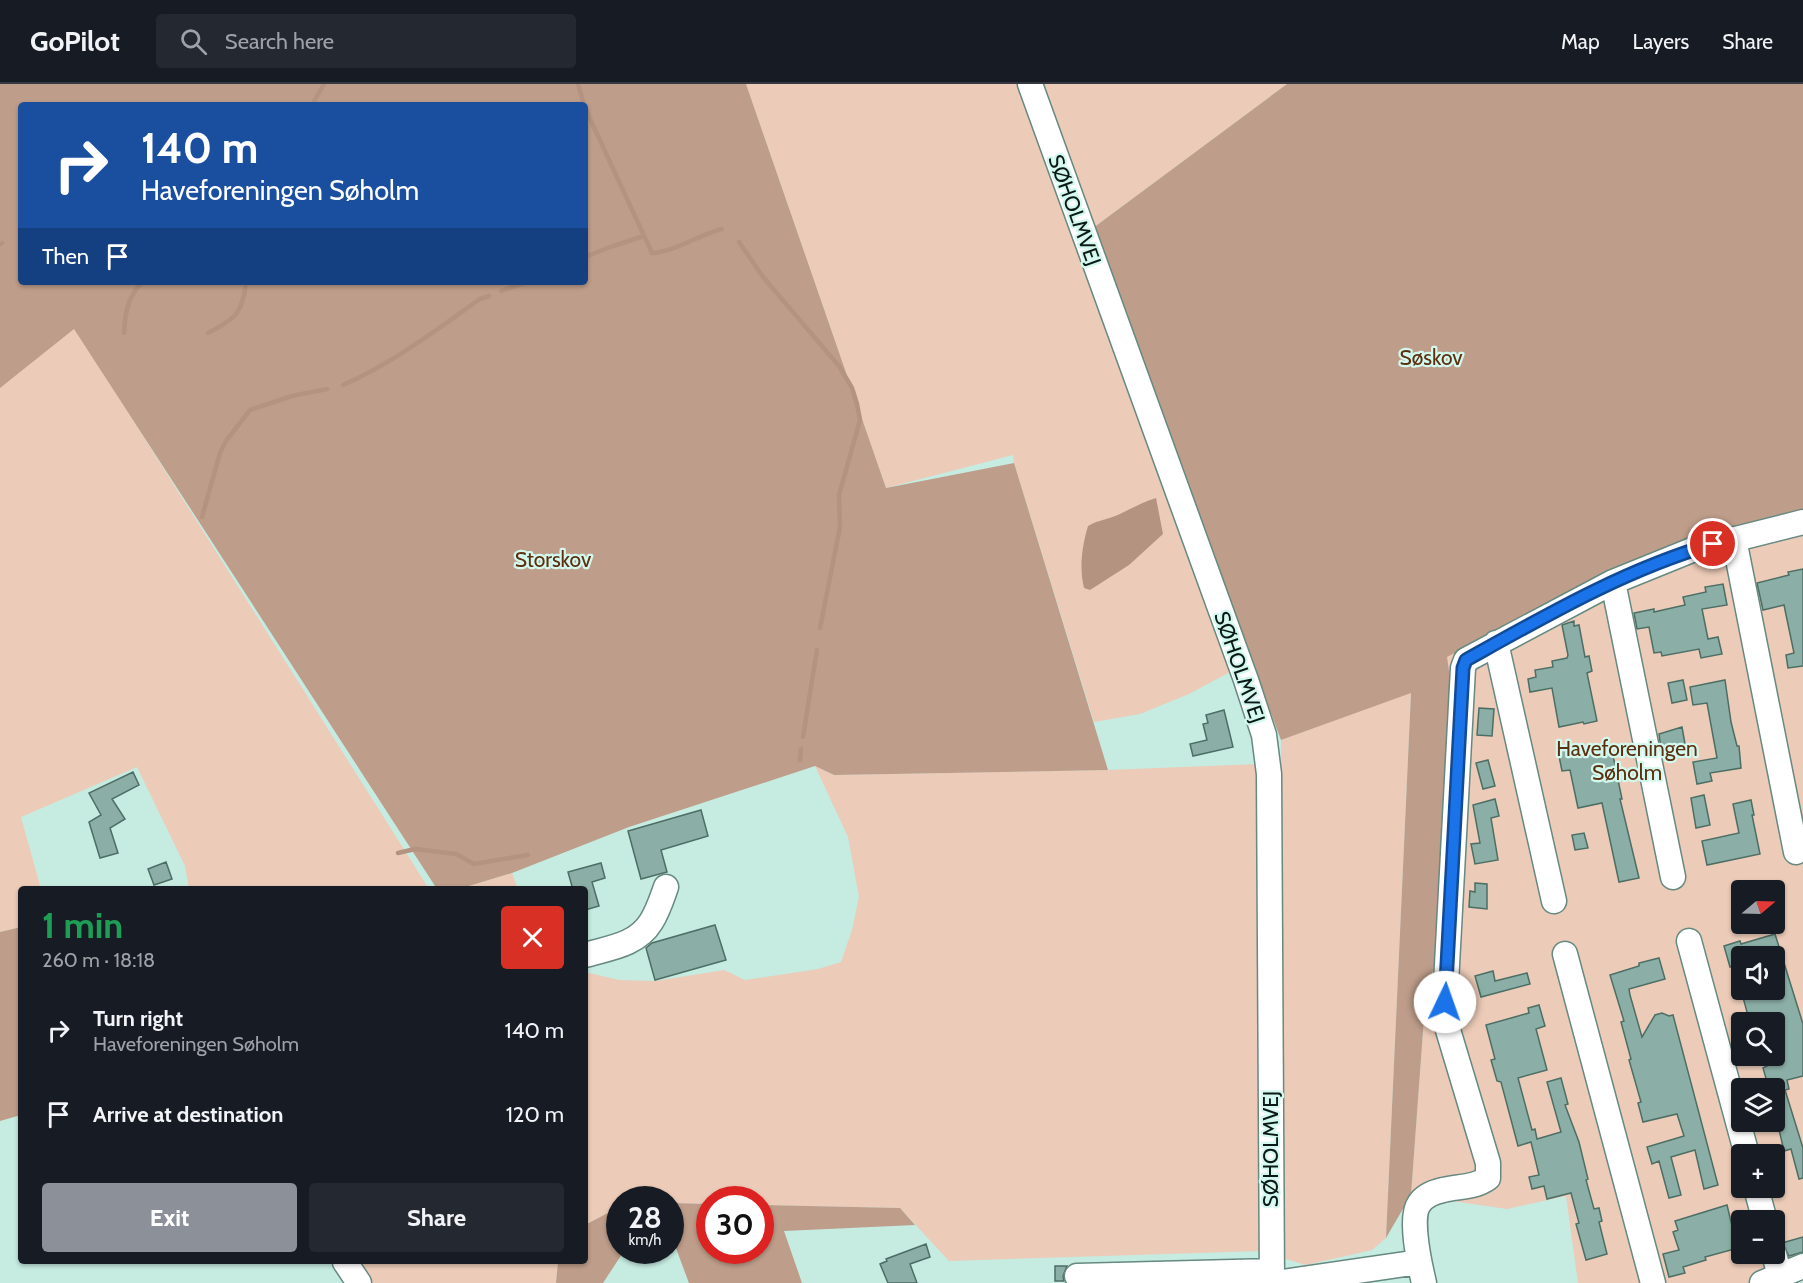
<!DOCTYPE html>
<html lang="en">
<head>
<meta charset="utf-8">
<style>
  :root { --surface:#171b24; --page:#242831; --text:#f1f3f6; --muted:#9ea1a6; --line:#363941; --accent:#8c9099 }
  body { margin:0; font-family:Cabin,sans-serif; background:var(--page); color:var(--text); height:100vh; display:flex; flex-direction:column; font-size:22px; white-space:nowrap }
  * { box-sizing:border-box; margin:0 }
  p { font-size:20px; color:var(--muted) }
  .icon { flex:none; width:33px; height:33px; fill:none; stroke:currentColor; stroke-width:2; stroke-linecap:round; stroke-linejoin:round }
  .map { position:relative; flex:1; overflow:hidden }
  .sheet { position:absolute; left:18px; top:802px; width:570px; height:378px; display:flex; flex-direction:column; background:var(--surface); border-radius:6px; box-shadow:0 2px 4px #0004 }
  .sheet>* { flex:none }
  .top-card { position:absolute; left:18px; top:18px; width:570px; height:183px; border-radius:6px; box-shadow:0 2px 4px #0004; background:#1a4fa0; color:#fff; overflow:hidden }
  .needle { width:39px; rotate:71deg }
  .tools { position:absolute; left:1731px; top:796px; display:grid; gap:12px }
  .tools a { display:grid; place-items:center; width:54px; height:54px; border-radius:6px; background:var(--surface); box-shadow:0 2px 4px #0004; font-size:30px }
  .speed { position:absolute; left:606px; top:1102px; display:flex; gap:12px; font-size:30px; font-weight:700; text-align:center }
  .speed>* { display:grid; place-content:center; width:78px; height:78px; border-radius:50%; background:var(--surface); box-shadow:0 2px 4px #0004; line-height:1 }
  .speed small { font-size:15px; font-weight:400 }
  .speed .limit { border:9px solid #d22; background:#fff; color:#111 }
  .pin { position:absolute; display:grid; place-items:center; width:51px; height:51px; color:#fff; margin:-26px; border:3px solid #fff; border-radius:50%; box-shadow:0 2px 6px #0007 }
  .me { position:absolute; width:66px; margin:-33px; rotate:3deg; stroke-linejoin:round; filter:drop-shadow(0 0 4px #0008) }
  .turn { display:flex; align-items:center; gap:21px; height:126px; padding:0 24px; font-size:27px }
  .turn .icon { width:78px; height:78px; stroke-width:2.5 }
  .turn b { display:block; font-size:42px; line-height:51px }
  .then { display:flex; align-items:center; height:57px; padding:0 24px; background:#0003; gap:12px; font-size:22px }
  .round { display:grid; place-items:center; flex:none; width:63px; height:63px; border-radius:6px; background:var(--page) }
  .headline { display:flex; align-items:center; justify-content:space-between; height:102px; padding:0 24px }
  h1 { font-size:36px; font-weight:700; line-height:45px; color:#1e9e55 }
  .cta { display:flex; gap:12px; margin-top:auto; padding:12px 24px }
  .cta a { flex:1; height:69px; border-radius:6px; background:var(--accent); color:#fff; font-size:24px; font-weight:700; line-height:69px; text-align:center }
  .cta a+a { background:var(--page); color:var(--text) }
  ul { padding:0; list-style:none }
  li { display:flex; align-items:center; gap:18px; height:84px; padding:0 24px }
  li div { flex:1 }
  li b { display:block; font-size:22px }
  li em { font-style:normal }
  header { display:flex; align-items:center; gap:36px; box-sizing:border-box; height:84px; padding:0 30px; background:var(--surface); border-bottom:2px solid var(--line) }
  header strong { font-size:28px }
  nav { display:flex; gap:33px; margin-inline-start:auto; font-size:21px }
  .search { width:420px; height:54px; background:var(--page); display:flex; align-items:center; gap:15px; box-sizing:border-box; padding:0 21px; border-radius:6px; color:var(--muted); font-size:22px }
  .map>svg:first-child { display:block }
  .green { fill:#eccbb8; fill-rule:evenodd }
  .forest { fill:#be9d8a; fill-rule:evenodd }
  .water { fill:#b49381 }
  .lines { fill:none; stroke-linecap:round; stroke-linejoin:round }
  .stream { stroke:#b49381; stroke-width:4.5 }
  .building { fill:#8bafa6; stroke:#4c6e65; stroke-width:1.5 }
  .minor-casing { stroke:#668980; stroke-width:27 }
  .minor { stroke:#fff; stroke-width:24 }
  .route-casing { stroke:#114b97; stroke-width:15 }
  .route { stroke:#1a73e8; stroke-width:10 }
  .labels { text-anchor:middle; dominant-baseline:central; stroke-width:4.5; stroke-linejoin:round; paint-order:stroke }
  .street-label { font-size:21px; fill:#0b1916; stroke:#d3f8ee }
  .park-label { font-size:21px; fill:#5b2f10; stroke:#d3f8ee }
</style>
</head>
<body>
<header>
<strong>GoPilot</strong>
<div class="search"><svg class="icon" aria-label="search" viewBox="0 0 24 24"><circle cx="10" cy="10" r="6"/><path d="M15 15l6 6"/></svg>Search here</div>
<nav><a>Map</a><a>Layers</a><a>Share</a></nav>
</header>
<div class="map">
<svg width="1803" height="1199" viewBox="0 0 1803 1199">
  <rect width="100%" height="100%" fill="#c6ebe1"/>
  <path class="green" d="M 746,0 L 1020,0 L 1230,588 L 1189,610 L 1140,630 L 1094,638 L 1014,379 L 1013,371 L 886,404 Z
    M 1039,0 L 1287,0 L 1089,147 Z
    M 73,241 L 429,805 L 189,805 L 185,782 L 137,683 L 21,733 L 41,805 L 21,806 L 21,843 L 0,848 L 0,302 Z
    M 1803,428 L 1803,1190 L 1778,1199 L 1578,1199 L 1566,1112 L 1507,1125 L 1411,1111 L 1425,920 L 1439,861 L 1453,614 L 1446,573 L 1608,490 ZM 1742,807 L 1774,807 L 1774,840 L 1742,840 ZM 1742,873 L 1774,873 L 1774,906 L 1742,906 ZM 1742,939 L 1774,939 L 1774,972 L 1742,972 ZM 1742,1005 L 1774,1005 L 1774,1038 L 1742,1038 ZM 1742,1071 L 1774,1071 L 1774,1104 L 1742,1104 ZM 1742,1137 L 1774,1137 L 1774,1170 L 1742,1170 Z
    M 1411,608 L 1386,1154 L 1372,1166 L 1306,1181 L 1282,1174 L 1281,656 Z
    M 1258,680 L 1261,1167 L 949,1177 L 900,1124 L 761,1121 L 760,1116 L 710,1116 L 709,1120 L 671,1119 L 670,1116 L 620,1116 L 619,1123 L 585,1141 L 585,888 L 619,896 L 655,897 L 724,886 L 745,896 L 818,885 L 841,878 L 852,846 L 859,813 L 848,753 L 815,682 L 834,691 L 1108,686 Z
    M 512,789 L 518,805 L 459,805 Z
    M 353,1178 L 558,1178 L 556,1199 L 366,1199 Z"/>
  <path class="forest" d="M 0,0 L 746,0 L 886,404 L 1014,379 L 1108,686 L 834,691 L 815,682 L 629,743 L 512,789 L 459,805 L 437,805 L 74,245 L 0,304 ZM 21,21 L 585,21 L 585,198 L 21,198 Z
    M 1287,0 L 1803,0 L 1803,428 L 1608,490 L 1447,573 L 1453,614 L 1439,861 L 1425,920 L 1411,1111 L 1386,1154 L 1411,609 L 1281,656 L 1089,147 Z
    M 21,843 L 21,1031 L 0,1037 L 0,848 Z
    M 671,1119 L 709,1120 L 710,1167 L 760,1167 L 761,1121 L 900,1124 L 915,1141 L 784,1147 L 802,1199 L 689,1199 L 671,1151 Z
    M 619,1123 L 620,1167 L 624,1167 L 603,1199 L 556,1199 L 558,1178 L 585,1178 L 585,1141 Z"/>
  <path class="water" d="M 1156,414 L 1163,450 L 1129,481 L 1090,506 L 1084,504 C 1079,484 1082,462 1088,442 C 1098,436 1109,435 1120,430 C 1132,424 1143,418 1156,414 Z"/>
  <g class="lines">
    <path class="stream" d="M 578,0 L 584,21
      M 312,21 L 324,0
      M 585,24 L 652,169 C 677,167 698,151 722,145
      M 739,158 L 763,193 L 839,282 L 852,304 L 857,320 L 860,336 L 839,411 L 840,443 L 820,544
      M 0,160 L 2,159
      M 585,173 L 610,163 L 644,152
      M 501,207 L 527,198
      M 124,249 C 125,228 128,213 142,198
      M 208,249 C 235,235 243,229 246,198
      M 343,301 C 393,279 436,246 480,215 L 489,212
      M 202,433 L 220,369 L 226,357 L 250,326 L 292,312 L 327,305
      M 803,653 L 817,566
      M 800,676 L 801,665
      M 398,769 L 415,765 L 456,770 L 474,780 L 528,771"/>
  </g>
  <path class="building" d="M 1803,485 L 1803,582 L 1788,584 L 1786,571 L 1794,569 L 1784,521 L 1763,526 L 1757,499 L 1789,491 L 1788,488 Z
    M 1723,500 L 1727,521 L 1702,525 L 1708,555 L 1718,553 L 1722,570 L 1701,574 L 1699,565 L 1662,572 L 1661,568 L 1654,569 L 1649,543 L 1637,545 L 1634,529 L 1654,525 L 1654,528 L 1685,521 L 1683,513 L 1706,508 L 1705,503 Z
    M 1574,537 L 1574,542 L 1579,541 L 1585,573 L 1589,572 L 1592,587 L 1587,589 L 1597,637 L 1584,640 L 1583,638 L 1559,643 L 1552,604 L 1530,608 L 1528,595 L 1536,593 L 1535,586 L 1553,583 L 1552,577 L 1567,574 L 1568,571 L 1562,541 Z
    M 1683,596 L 1687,616 L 1672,619 L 1668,599 Z
    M 1725,596 L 1731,638 L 1737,662 L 1739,662 L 1741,684 L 1710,689 L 1712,697 L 1697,700 L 1693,678 L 1717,674 L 1707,619 L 1693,621 L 1690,603 Z
    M 1479,624 L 1494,625 L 1492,652 L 1477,651 Z
    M 1224,626 L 1233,663 L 1193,672 L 1190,660 L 1207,656 L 1203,640 L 1208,639 L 1206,631 Z
    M 1682,643 L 1685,660 L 1661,665 L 1659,650 Z
    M 1611,662 L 1622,715 L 1620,715 L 1639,794 L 1619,798 L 1602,719 L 1578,724 L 1570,686 L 1562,687 L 1558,667 L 1574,664 L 1575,668 Z
    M 1488,676 L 1495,702 L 1483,705 L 1476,679 Z
    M 133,688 L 139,701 L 112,715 L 125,735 L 110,744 L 118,769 L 100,774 L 89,738 L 101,731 L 89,709 Z
    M 1704,711 L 1710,741 L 1696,744 L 1691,714 Z
    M 1495,715 L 1499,732 L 1491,734 L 1498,776 L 1475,780 L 1471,760 L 1480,759 L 1473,721 Z
    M 1751,716 L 1754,731 L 1752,731 L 1760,770 L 1707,781 L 1702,757 L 1739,749 L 1733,720 Z
    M 701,726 L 708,752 L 661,766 L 667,788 L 641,795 L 628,747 Z
    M 1584,749 L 1588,764 L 1575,766 L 1572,751 Z
    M 166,778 L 172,795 L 154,801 L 148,785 Z
    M 601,779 L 605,794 L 592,798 L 599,822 L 585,826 L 585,806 L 573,806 L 568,788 Z
    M 1475,799 L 1487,800 L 1487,825 L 1469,823 L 1470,807 L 1475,808 Z
    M 715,841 L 726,876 L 655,896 L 646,864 L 652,859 Z
    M 1775,850 L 1803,940 L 1803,992 L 1787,996 L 1789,1005 L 1785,1006 L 1803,1064 L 1803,1094 L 1799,1095 L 1791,1065 L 1784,1067 L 1777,1037 L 1774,1037 L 1774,1005 L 1769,1005 L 1763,984 L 1767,982 L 1764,975 L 1774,972 L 1774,939 L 1750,939 L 1741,906 L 1774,906 L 1774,873 L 1742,873 L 1742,879 L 1730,883 L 1724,862 L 1740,857 L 1741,860 Z
    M 1659,874 L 1665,895 L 1629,905 L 1630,911 L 1642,953 L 1655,931 L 1662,929 L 1669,932 L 1673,931 L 1718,1101 L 1704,1105 L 1695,1066 L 1671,1073 L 1681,1111 L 1669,1114 L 1659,1077 L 1652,1080 L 1647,1063 L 1684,1052 L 1677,1030 L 1643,1038 L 1638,1019 L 1641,1018 L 1629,976 L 1631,975 L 1621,938 L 1624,937 L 1610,891 L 1639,882 L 1639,879 Z
    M 1493,887 L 1495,897 L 1527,889 L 1530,900 L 1481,913 L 1475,892 Z
    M 1539,921 L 1545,942 L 1536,945 L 1547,986 L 1518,994 L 1532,1046 L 1535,1045 L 1537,1055 L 1561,1048 L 1547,998 L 1561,994 L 1568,1020 L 1565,1021 L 1579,1058 L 1588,1095 L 1586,1096 L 1594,1125 L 1599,1124 L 1602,1137 L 1599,1138 L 1607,1170 L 1586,1176 L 1576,1140 L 1579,1139 L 1571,1109 L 1547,1115 L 1544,1102 L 1532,1105 L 1529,1093 L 1539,1091 L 1531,1058 L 1518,1062 L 1501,998 L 1497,997 L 1491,976 L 1495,975 L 1486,941 L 1529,929 L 1528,924 Z
    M 1727,1121 L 1734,1150 L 1742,1148 L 1742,1163 L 1705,1173 L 1706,1176 L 1683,1183 L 1685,1189 L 1669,1193 L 1663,1170 L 1679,1166 L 1673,1148 L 1678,1146 L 1675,1137 Z
    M 1803,1153 L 1803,1168 L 1789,1172 L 1782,1159 Z
    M 926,1160 L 930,1173 L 910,1180 L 917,1199 L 888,1199 L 880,1180 L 887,1177 L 886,1175 Z
    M 1055,1182 L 1067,1182 L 1063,1192 L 1064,1197 L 1055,1197 Z"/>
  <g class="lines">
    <g class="minor-casing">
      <path id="minor" d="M 1030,0 L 1246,596 L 1264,651 L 1269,690 L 1272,1199
        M 1734,455 L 1796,768
        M 1613,498 L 1673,793
        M 1496,559 L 1554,817
        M 1689,857 L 1747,1071
        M 1565,870 L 1653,1199
        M 585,871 C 609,864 637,861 651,838 C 658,827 662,814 666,803
        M 1756,1104 L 1765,1137
        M 1774,1170 L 1780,1192
        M 345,1178 L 359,1199
        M 1077,1192 L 1272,1187
        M 1275,1199 L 1419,1178
        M 1424,1199 C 1420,1182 1409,1134 1419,1120 C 1424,1112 1434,1108 1443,1106 C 1459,1102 1474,1104 1488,1094 L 1488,1079 L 1448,946 L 1445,918 L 1463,584 L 1466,576 L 1613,498 L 1692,466 L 1803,438
        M 1762,1199 L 1803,1182"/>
    </g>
    <use href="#minor" class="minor"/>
  </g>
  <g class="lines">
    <g class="route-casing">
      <path id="route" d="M 1445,918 L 1463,584 L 1466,576 C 1545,532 1626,485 1713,460"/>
    </g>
    <use href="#route" class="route"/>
  </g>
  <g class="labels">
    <g class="street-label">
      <text transform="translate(1075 126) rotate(70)">SØHOLMVEJ</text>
      <text transform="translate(1240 583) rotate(71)">SØHOLMVEJ</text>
      <text transform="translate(1270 1065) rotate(-90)">SØHOLMVEJ</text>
    </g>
    <g class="park-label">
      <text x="1431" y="273">Søskov</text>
      <text x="553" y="475">Storskov</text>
      <text x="1627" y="664">Haveforeningen<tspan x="1627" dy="24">Søholm</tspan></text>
    </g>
  </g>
</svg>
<div class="tools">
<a><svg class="needle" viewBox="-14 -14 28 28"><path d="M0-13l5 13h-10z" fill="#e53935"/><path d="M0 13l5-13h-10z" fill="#9ea1a6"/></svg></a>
<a><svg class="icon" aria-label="sound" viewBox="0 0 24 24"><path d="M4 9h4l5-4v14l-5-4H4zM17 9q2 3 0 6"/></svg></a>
<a><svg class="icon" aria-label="search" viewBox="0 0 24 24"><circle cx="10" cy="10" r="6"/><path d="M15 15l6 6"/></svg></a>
<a><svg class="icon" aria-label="layers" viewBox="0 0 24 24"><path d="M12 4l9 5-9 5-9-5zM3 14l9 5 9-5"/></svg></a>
<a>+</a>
<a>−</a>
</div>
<div class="speed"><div>28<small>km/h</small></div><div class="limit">30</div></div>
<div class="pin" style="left:1713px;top:460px;background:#d93025"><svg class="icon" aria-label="arrive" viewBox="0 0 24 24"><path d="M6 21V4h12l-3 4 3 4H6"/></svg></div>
<svg class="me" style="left:1445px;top:918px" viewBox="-20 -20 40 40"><circle r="19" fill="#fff"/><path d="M0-13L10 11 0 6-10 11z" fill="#1a73e8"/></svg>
<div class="top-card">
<div class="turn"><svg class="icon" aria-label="right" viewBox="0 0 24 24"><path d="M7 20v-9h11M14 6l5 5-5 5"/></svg><div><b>140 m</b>Haveforeningen Søholm</div></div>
<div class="then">Then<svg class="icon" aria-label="arrive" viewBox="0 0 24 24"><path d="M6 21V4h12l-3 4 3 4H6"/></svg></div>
</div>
<section class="sheet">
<div class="headline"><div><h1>1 min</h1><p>260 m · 18:18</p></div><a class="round" style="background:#d93025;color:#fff"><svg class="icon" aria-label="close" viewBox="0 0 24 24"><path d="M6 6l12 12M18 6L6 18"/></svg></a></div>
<ul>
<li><svg class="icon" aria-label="right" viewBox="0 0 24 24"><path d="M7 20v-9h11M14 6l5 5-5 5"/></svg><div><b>Turn right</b><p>Haveforeningen Søholm</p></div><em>140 m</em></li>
<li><svg class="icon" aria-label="arrive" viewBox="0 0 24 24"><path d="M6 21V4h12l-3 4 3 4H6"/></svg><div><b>Arrive at destination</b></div><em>120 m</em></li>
</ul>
<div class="cta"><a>Exit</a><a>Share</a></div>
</section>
</div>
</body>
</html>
